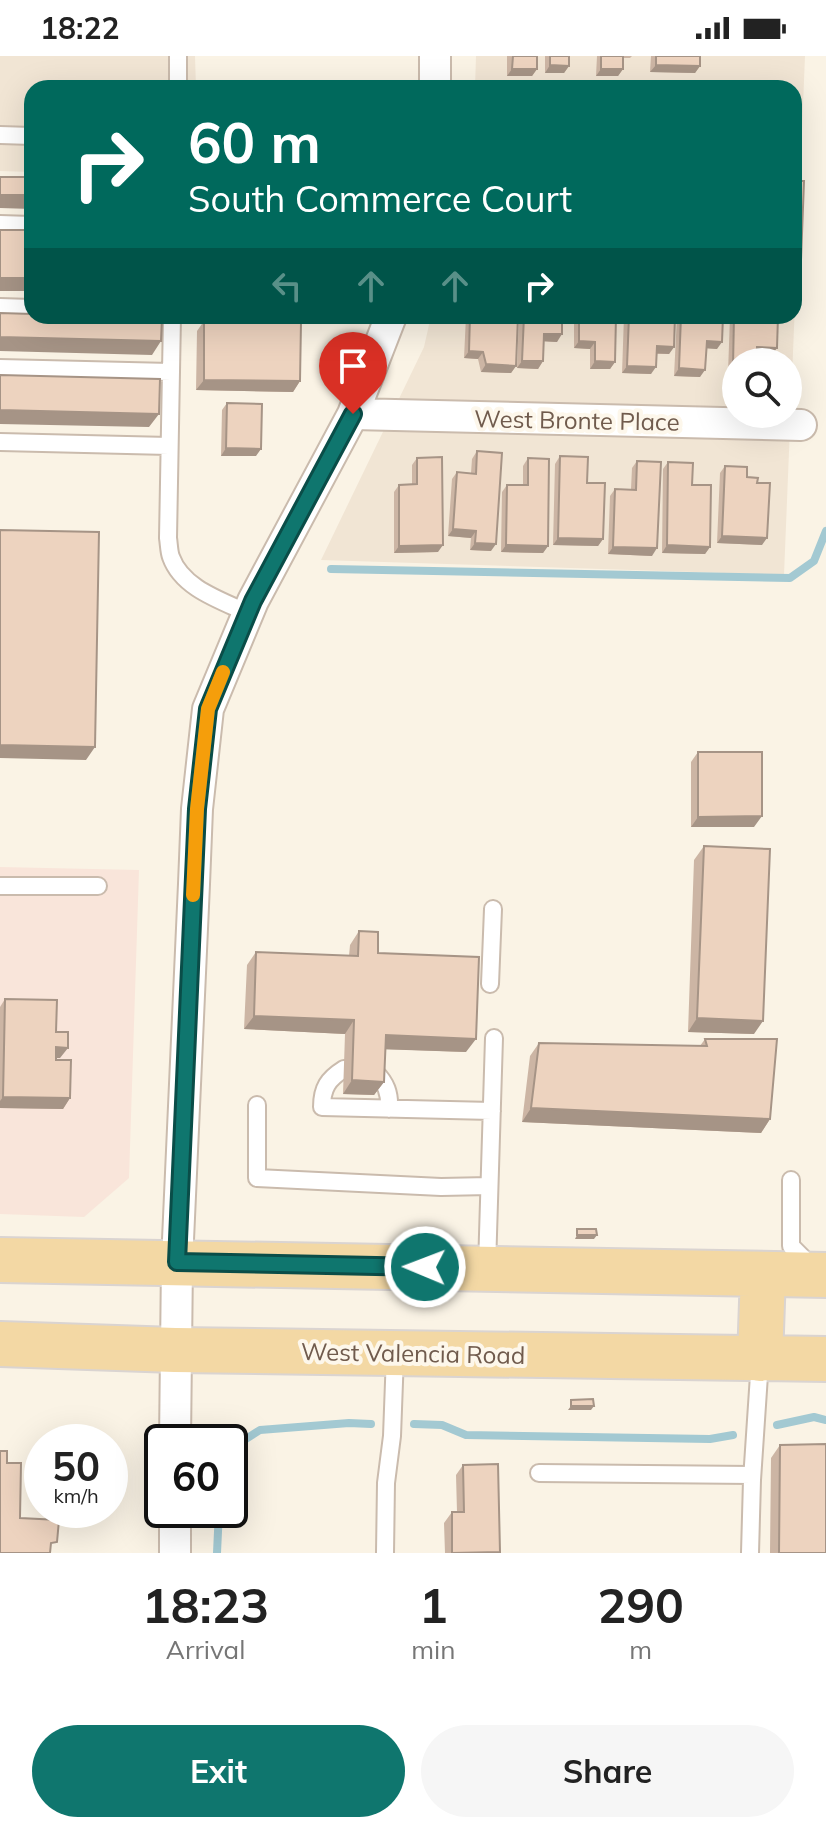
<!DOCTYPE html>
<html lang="en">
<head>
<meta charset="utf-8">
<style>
  :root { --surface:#fff; --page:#f6f6f6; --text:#222; --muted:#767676; --accent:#0f766e }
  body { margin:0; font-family:Mulish,sans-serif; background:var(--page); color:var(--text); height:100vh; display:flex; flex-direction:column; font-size:30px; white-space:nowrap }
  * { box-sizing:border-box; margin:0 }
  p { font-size:26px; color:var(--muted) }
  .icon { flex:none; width:44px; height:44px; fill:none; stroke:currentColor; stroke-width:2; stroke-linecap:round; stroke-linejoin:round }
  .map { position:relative; height:1497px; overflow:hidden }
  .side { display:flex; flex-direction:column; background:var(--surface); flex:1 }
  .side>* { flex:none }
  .guide { position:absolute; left:24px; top:24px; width:778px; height:244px; border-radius:24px; box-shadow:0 8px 32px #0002; background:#00695c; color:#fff; overflow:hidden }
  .controls { position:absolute; left:722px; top:292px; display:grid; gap:16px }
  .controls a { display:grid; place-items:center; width:80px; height:80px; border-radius:50%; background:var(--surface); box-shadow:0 8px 32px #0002; font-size:40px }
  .speed { position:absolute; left:24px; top:1368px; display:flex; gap:16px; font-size:40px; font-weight:700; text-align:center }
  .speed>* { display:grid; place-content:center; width:104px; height:104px; border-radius:50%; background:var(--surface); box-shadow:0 8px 32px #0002; line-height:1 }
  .speed small { font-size:20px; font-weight:400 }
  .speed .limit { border:4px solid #111; border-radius:12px; background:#fff; color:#111 }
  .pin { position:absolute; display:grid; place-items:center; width:68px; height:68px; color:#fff; margin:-82px -34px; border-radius:50% 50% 50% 0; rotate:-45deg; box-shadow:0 0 8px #0007 }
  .pin .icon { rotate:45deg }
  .me { position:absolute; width:88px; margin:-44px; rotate:271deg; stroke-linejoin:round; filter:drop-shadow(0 0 6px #0008) }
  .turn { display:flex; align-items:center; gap:28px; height:168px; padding:0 32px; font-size:36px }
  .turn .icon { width:104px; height:104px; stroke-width:2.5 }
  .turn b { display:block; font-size:56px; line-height:68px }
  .lanes { display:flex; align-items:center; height:76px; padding:0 32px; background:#0003; justify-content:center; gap:40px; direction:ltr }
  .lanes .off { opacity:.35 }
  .eta { display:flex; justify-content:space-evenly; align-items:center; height:136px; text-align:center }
  .eta b { font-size:48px; font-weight:700; line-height:56px }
  .cta { display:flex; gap:16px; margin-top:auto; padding:16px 32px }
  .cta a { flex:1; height:92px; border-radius:48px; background:var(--accent); color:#fff; font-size:32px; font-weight:700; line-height:92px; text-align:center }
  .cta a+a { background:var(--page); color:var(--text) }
  .status { display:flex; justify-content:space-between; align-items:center; height:56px; padding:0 40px; background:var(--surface); direction:ltr }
  .status svg { height:22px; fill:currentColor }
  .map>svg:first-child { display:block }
  .residential { fill:#f1e5d4; fill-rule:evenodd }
  .commercial { fill:#f9e5da }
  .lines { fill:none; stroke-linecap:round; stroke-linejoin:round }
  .stream { stroke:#a3c9d2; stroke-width:8 }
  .lane-casing { stroke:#cabbad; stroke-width:20 }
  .street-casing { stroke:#cabbad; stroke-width:34 }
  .primary-casing { stroke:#dad4d1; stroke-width:48 }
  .lane { stroke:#fff; stroke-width:16 }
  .street { stroke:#fff; stroke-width:30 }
  .primary { stroke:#f3d8a4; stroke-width:44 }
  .wall { fill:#ccb5a4 }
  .shaded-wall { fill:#a69486 }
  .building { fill:#edd3bf; stroke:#a69486; stroke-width:2 }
  .route-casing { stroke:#0a4d48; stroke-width:20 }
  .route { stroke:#0f766e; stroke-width:14 }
  .slow { stroke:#f59e0b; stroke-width:14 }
  .labels { text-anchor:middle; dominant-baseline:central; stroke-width:8; stroke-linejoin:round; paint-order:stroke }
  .street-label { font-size:24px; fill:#705b4d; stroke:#fdf7eb }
</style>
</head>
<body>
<div class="status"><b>18:22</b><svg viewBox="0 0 49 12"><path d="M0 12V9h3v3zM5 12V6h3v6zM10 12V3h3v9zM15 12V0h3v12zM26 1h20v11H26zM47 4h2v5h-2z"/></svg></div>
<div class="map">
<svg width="826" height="1497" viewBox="0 0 826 1497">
  <rect width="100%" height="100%" fill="#faf3e5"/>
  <path class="residential" d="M 0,0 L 195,0 L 196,32 L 32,32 L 32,116 L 0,115 Z
    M 476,0 L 805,0 L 784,519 L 321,504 L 424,291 L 431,260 L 794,260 L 794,32 L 475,32 ZM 736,306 L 788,306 L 788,358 L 736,358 Z"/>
  <path class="commercial" d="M 0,811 L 139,814 L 129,1122 L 84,1161 L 0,1158 Z"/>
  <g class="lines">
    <path class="stream" d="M 331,513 L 790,522 L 814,505 L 826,475
      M 414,1368 L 442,1369 L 466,1379 L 710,1383 L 733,1379
      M 777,1369 L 814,1361 L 826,1364
      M 230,1400 L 235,1390 L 260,1374 L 349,1367 L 371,1368
      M 217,1497 L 219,1454"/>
    <g class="lane-casing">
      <path id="lane" d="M 178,32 L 178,0
        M 0,79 L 32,80
        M 0,168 L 32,169
        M 0,251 L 32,252
        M 172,260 L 168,482 C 169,488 169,496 171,501 C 182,532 220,544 248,557
        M 0,312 L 171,316
        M 0,386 L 169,390
        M 0,830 L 98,830
        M 490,928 L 493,853
        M 344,1013 C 328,1023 322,1032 322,1051 L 492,1055
        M 375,1016 C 386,1027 390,1037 389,1053
        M 257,1049 L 257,1122 L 441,1131 L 489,1130
        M 791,1124 L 791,1190 L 811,1210
        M 487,1211 L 494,982
        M 539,1417 L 752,1419
        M 385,1497 L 386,1427 L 392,1380 L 395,1299
        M 750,1497 L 752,1424 L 760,1304"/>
    </g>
    <g class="street-casing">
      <path id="street" d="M 435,32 L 435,0
        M 353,358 L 801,369
        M 175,1386 L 177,1206 L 194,828 L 197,753 L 208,653 L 253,545 L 353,358 L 391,260
        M 175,1497 L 175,1454"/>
    </g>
    <g class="primary-casing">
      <path id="primary" d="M 0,1204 L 826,1219
        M 0,1288 L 175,1294 L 826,1303
        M 760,1303 L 763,1218"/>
    </g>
    <use href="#lane" class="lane"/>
    <use href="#street" class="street"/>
    <use href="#primary" class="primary"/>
  </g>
  <path class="wall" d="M 507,0 L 537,0 L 537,13 L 532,20 L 507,20 Z
    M 545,0 L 569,0 L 569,10 L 564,17 L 545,17 Z
    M 597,0 L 632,0 L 630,2 L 623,2 L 623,13 L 618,20 L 596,20 Z
    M 651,0 L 700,0 L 700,10 L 695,17 L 650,16 Z
    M 466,260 L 518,260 L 516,310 L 511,317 L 481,316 L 478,303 L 464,302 Z
    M 519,260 L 562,260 L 557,286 L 543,285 L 543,305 L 538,313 L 517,312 Z
    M 574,260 L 616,260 L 615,306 L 610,313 L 590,313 L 590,293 L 574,292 Z
    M 624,260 L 675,260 L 674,291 L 669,298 L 656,298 L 651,318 L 622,317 Z
    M 677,260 L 723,260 L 717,293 L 706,292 L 700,321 L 674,320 Z
    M 730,260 L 778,260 L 772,299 L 757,298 L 728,317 Z
    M 204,265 L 300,325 L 293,336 L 196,334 L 197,275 Z
    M 227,347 L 256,400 L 221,400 L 222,354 Z
    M 477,395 L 491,495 L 470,494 L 471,482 L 448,480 L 452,423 L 457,416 L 471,417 L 472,403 Z
    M 560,400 L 587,427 L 603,483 L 598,490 L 553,489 L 555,408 Z
    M 417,402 L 438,496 L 394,497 L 394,436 L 399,429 L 412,429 L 412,409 Z
    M 528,402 L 548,490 L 543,497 L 501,496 L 502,436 L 507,429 L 523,429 L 523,410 Z
    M 637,405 L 652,500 L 608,498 L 610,440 L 615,433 L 631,433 L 632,412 Z
    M 668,406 L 692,429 L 710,491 L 705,498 L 662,497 L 663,413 Z
    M 725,410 L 757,427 L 762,489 L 717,487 L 720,417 Z
    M 698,696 L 754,771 L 691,771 L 691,706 Z
    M 704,790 L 754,978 L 688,976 L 694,804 Z
    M 359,875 L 466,996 L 385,993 L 384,1026 L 374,1039 L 343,1038 L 345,978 L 244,973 L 247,909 L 256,896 L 349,900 L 350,889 Z
    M 5,943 L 56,976 L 60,1002 L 56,1002 L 70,1042 L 63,1053 L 0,1052 L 0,951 Z
    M 705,983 L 770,1063 L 761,1077 L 522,1066 L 530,1000 L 539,987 L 700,990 Z
    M 780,1389 L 826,1497 L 770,1497 L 771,1402 Z
    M 463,1409 L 499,1497 L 445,1497 L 444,1467 L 452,1456 L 457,1456 L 456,1419 Z"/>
  <path class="shaded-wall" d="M 550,9 L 569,10 L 564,17 L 545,17 Z
    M 656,9 L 700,10 L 695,17 L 650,16 Z
    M 512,13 L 537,13 L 532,20 L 507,20 Z
    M 601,13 L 623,13 L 618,20 L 596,20 Z
    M 0,139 L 32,139 L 32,153 L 0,152 Z
    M 794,203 L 801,204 L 796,211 L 794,211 Z
    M 0,222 L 32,222 L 32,235 L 0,235 Z
    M 300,260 L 318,260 L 314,265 Z
    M 544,278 L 562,278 L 557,286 L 538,285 Z
    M 0,281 L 161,285 L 152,299 L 0,295 Z
    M 579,285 L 595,286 L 590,293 L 574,292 Z
    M 707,285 L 722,286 L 717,293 L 702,292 Z
    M 657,290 L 674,291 L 669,298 L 651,297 Z
    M 757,291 L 777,292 L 772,299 L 752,298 Z
    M 469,295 L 483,296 L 478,303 L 464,302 Z
    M 522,305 L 543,305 L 538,313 L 517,312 Z
    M 595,305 L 615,306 L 610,313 L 590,313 Z
    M 486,308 L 516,310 L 511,317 L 481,316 Z
    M 627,310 L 656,311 L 651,318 L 622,317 Z
    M 733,310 L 736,310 L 736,318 L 728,317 Z
    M 679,312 L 705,314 L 700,321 L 674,320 Z
    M 204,324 L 300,325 L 293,336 L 196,334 Z
    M 0,354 L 159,358 L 149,371 L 0,368 Z
    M 226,392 L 261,393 L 256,400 L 221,400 Z
    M 453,473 L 476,475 L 471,482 L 448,480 Z
    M 722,480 L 767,482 L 762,489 L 717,487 Z
    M 558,482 L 603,483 L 598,490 L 553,489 Z
    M 475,487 L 496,488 L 491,495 L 470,494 Z
    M 443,489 L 438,496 L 394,497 L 399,490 Z
    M 506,489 L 548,490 L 543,497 L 501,496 Z
    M 667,489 L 710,491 L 705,498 L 662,497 Z
    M 613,491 L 657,492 L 652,500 L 608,498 Z
    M 0,689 L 95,691 L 86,704 L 0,702 Z
    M 762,760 L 754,771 L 691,771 L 698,761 Z
    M 254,960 L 354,964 L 345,978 L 244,973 Z
    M 697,962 L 763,965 L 754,978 L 688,976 Z
    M 386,979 L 476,983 L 466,996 L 376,993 Z
    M 56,991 L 68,992 L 60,1002 L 49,1002 Z
    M 352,1024 L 384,1026 L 374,1039 L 343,1038 Z
    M 3,1041 L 70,1042 L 63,1053 L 0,1052 L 0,1045 Z
    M 531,1052 L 770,1063 L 761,1077 L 522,1066 Z
    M 577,1179 L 597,1179 L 594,1183 L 575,1183 Z
    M 571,1350 L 594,1350 L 591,1354 L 568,1354 Z"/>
  <path class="building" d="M 513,0 L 537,0 L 537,13 L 512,13 Z
    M 550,0 L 569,0 L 569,10 L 550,9 Z
    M 601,0 L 623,0 L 623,13 L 601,13 Z
    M 656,0 L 700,0 L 700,10 L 656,9 Z
    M 0,121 L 32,121 L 32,139 L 0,139 Z
    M 794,125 L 804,125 L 801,204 L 794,203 Z
    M 0,174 L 32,174 L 32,222 L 0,222 Z
    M 0,257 L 32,258 L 32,260 L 162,261 L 161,285 L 0,281 Z
    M 470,260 L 518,260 L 516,310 L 486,308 L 483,296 L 469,295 Z
    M 524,260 L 562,260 L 562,278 L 544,278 L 543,305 L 522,305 Z
    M 579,260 L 616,260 L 615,306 L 595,305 L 595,286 L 579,285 Z
    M 629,260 L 675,260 L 674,291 L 657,290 L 656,311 L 627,310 Z
    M 681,260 L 723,260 L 722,286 L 707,285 L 705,314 L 679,312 Z
    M 734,260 L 778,260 L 777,292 L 757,291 L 756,306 L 736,306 L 736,310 L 733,310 Z
    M 204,265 L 301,266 L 300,325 L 204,324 Z
    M 0,319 L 160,323 L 159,358 L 0,354 Z
    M 227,347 L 262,348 L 261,393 L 226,392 Z
    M 477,395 L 502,397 L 496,488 L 475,487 L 476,475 L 453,473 L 457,416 L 476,418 Z
    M 560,400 L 588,401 L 587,427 L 605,427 L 603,483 L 558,482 Z
    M 442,401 L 443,489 L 399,490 L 399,429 L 417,428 L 417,402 Z
    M 528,402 L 549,403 L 548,490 L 506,489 L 507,429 L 528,429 Z
    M 637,405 L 661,406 L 657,492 L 613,491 L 615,433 L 636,434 Z
    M 668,406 L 693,407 L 692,429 L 711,429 L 710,491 L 667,489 Z
    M 725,410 L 747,411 L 747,421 L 758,422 L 757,427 L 770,427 L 767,482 L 722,480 Z
    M 0,474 L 99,476 L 95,691 L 0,689 Z
    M 698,696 L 762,696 L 762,760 L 698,761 Z
    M 704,790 L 770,793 L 763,965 L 697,962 Z
    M 359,875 L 378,876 L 378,897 L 479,901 L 476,983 L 386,979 L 384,1026 L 352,1024 L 354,964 L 254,960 L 256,896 L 358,900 Z
    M 5,943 L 57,944 L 56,976 L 68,976 L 68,992 L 56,991 L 56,1004 L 71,1004 L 70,1042 L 3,1041 Z
    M 705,983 L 777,983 L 770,1063 L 531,1052 L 539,987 L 707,990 Z
    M 577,1173 L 596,1173 L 597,1179 L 577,1179 Z
    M 593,1343 L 594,1350 L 571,1350 L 571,1344 Z
    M 826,1388 L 826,1497 L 779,1497 L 780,1389 Z
    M 0,1395 L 7,1395 L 7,1407 L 21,1407 L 20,1462 L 59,1464 L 57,1486 L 51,1487 L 50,1497 L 0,1497 Z
    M 498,1408 L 500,1496 L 452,1497 L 452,1456 L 464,1456 L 463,1409 Z"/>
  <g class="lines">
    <g class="route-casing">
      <path id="route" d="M 353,358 L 253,545 L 208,653 L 197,753 L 177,1206 L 425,1211"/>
    </g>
    <use href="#route" class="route"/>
    <path class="slow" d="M 193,839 L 197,753 L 208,653 L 223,616"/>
  </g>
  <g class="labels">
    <g class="street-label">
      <text transform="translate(577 364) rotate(1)">West Bronte Place</text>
      <text transform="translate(413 1297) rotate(1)">West Valencia Road</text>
    </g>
  </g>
</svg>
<div class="controls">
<a><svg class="icon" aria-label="search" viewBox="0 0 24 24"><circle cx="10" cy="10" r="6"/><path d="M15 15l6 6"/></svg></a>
</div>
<div class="speed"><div>50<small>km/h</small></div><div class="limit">60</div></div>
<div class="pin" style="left:353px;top:358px;background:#d93025"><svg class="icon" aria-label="arrive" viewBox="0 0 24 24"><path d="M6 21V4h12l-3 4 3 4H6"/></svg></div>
<svg class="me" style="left:425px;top:1211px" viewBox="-20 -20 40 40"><circle r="17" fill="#0f766e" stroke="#fff" stroke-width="3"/><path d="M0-11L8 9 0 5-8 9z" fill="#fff"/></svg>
<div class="guide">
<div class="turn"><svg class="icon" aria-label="right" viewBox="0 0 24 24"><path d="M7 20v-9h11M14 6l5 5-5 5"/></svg><div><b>60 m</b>South Commerce Court</div></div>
<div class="lanes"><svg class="icon off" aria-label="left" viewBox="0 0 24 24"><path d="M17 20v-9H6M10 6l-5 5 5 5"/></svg><svg class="icon off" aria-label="ahead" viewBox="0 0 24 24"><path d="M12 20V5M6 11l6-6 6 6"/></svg><svg class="icon off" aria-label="ahead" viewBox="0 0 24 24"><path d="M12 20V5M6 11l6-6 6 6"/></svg><svg class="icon" aria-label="right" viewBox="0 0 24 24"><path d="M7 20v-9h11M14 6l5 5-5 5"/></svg></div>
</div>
</div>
<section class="side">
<div class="eta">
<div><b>18:23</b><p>Arrival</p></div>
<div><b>1</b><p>min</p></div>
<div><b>290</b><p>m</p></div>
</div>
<div class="cta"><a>Exit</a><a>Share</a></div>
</section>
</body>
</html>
